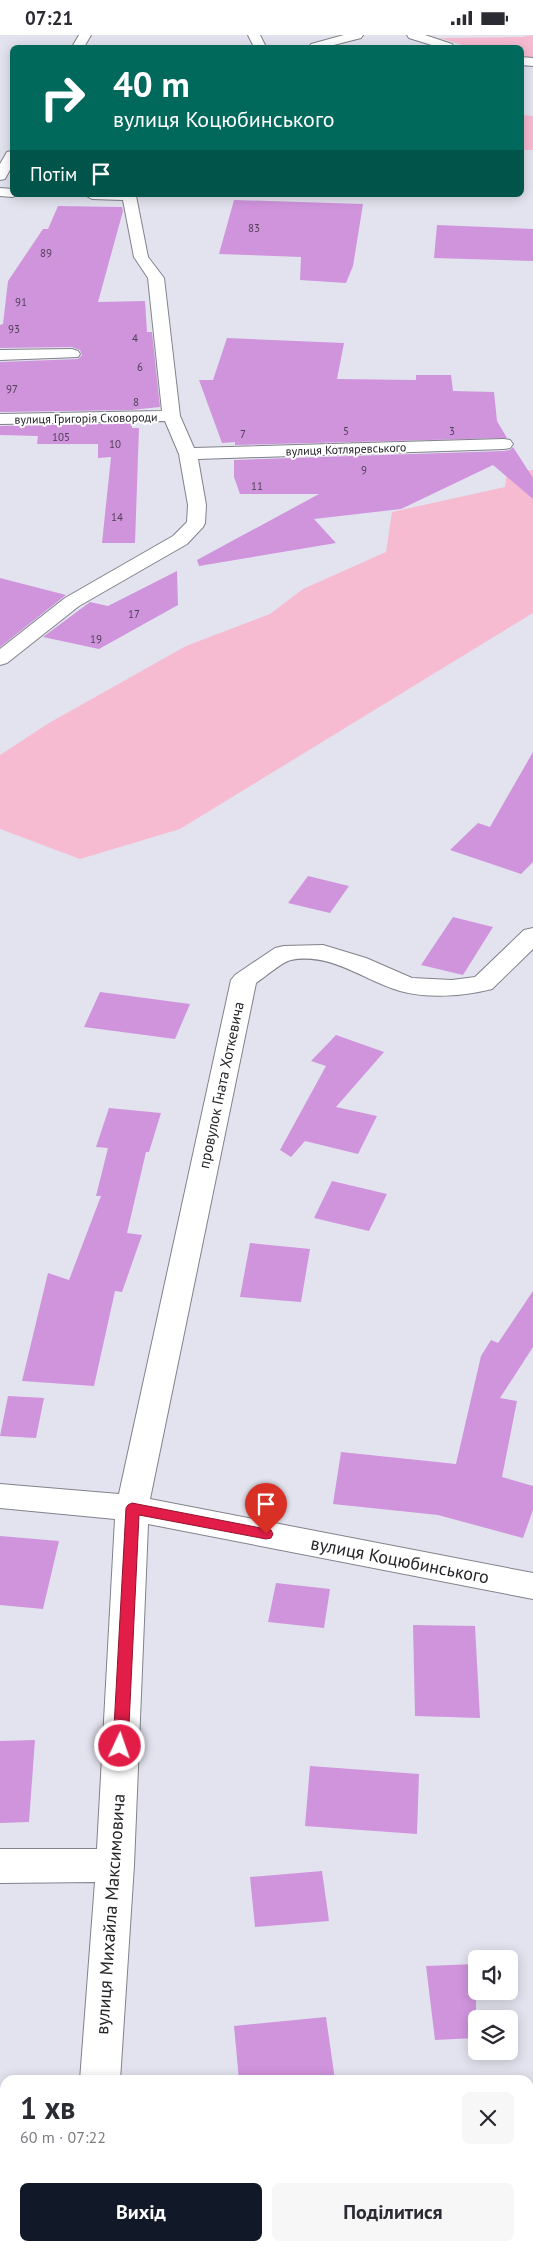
<!DOCTYPE html>
<html lang="uk">
<head>
<meta charset="utf-8">
<style>
  :root { --surface:#fff; --page:#f7f7f7; --text:#2b2b33; --muted:#7c7c81; --accent:#111827 }
  body { margin:0; font-family:"PT Sans",sans-serif; background:var(--page); color:var(--text); height:100vh; display:flex; flex-direction:column; font-size:19px; white-space:nowrap }
  * { box-sizing:border-box; margin:0 }
  p { font-size:16px; color:var(--muted) }
  .icon { flex:none; width:28px; height:28px; fill:none; stroke:currentColor; stroke-width:2; stroke-linecap:round; stroke-linejoin:round }
  .map { position:relative; flex:1; overflow:hidden }
  .drawer { position:absolute; left:0px; top:2040px; width:534px; height:176px; display:flex; flex-direction:column; background:var(--surface); border-radius:15px 15px 0 0; box-shadow:0 2px 12px #0003 }
  .drawer>* { flex:none }
  .hud { position:absolute; left:10px; top:10px; width:514px; height:152px; border-radius:8px; box-shadow:0 2px 12px #0003; background:#00695c; color:#fff; overflow:hidden }
  .buttons { position:absolute; left:468px; top:1915px; display:grid; gap:10px }
  .buttons a { display:grid; place-items:center; width:50px; height:50px; border-radius:8px; background:var(--surface); box-shadow:0 2px 12px #0003; font-size:25px }
  .pin { position:absolute; display:grid; place-items:center; width:42px; height:42px; color:#fff; margin:-51px -21px; border-radius:50% 50% 50% 0; rotate:-45deg; box-shadow:0 0 5px #0007 }
  .pin .icon { rotate:45deg }
  .me { position:absolute; width:55px; margin:-28px; rotate:3deg; stroke-linejoin:round; filter:drop-shadow(0 0 4px #0008) }
  .turn { display:flex; align-items:center; gap:18px; height:105px; padding:0 20px; font-size:22px }
  .turn .icon { width:65px; height:65px; stroke-width:2.5 }
  .turn b { display:block; font-size:35px; line-height:42px }
  .then { display:flex; align-items:center; height:48px; padding:0 20px; background:#0003; gap:10px; font-size:19px }
  .round { display:grid; place-items:center; flex:none; width:52px; height:52px; border-radius:8px; background:var(--page) }
  .headline { display:flex; align-items:center; justify-content:space-between; height:85px; padding:0 20px }
  h1 { font-size:30px; font-weight:600; line-height:38px }
  .primary-button { display:flex; gap:10px; margin-top:auto; padding:10px 20px }
  .primary-button a { flex:1; height:58px; border-radius:8px; background:var(--accent); color:#fff; font-size:20px; font-weight:600; line-height:58px; text-align:center }
  .primary-button a+a { background:var(--page); color:var(--text) }
  .status { display:flex; justify-content:space-between; align-items:center; height:35px; padding:0 25px; background:var(--surface); direction:ltr }
  .status svg { height:14px; fill:currentColor }
  .map>svg:first-child { display:block }
  .green { fill:#f6bbd1 }
  .building { fill:#d094dd }
  .lines { fill:none; stroke-linecap:round; stroke-linejoin:round }
  .street-casing { stroke:#81828b; stroke-width:2 }
  .secondary-casing { stroke:#81828b; stroke-width:2 }
  .street { fill:#fff; fill-rule:evenodd }
  .secondary { fill:#fff; fill-rule:evenodd }
  .route { fill:#e11d48; stroke:#92132f }
  .labels { text-anchor:middle; dominant-baseline:central; stroke-width:4; stroke-linejoin:round; paint-order:stroke }
  .far-number-label { font-size:11px; fill:#4f4055 }
  .far-street-label { font-size:12px; fill:#242428; stroke:#fff }
  .street-label { font-size:15px; fill:#242428; stroke:#fff }
  .near-street-label { font-size:18px; fill:#242428; stroke:#fff }
</style>
</head>
<body>
<div class="status"><b>07:21</b><svg viewBox="0 0 49 12"><path d="M0 12V9h3v3zM5 12V6h3v6zM10 12V3h3v9zM15 12V0h3v12zM26 1h20v11H26zM47 4h2v5h-2z"/></svg></div>
<div class="map">
<svg width="533" height="2216" viewBox="0 0 533 2216">
  <rect width="100%" height="100%" fill="#e2e3ee"/>
  <path class="green" d="M 533,0 L 533,23 L 521,21 L 521,12 L 469,12 L 440,3 L 522,2 Z
    M 521,80 L 533,81 L 533,115 L 521,115 Z
    M 533,435 L 533,578 L 180,794 L 80,824 L 0,794 L 0,720 L 49,688 L 186,611 L 270,579 L 303,554 L 386,517 L 392,477 L 505,452 L 507,437 Z"/>
  <path class="building" d="M 234,165 L 363,169 L 353,231 L 346,248 L 300,245 L 301,222 L 219,219 Z
    M 58,171 L 122,172 L 123,176 L 98,267 L 145,266 L 147,297 L 152,297 L 160,372 L 131,375 L 0,377 L 0,327 L 78,324 L 82,320 L 80,315 L 72,312 L 0,313 L 0,290 L 3,289 L 8,246 L 43,194 L 48,194 Z
    M 437,190 L 533,194 L 533,226 L 434,223 Z
    M 227,303 L 344,308 L 337,344 L 416,345 L 416,340 L 451,340 L 453,356 L 494,357 L 497,386 L 507,403 L 235,410 L 235,407 L 222,408 L 199,345 L 213,345 Z
    M 132,388 L 132,393 L 139,393 L 135,508 L 102,508 L 111,422 L 98,423 L 98,409 L 37,409 L 38,401 L 0,400 L 0,391 Z
    M 513,412 L 533,443 L 533,464 L 493,430 L 401,474 L 314,484 L 336,508 L 199,531 L 197,525 L 319,459 L 240,459 L 234,442 L 234,425 L 504,416 L 510,415 Z
    M 177,536 L 178,570 L 99,614 L 43,602 L 90,567 L 108,571 Z
    M 0,543 L 66,560 L 0,612 Z
    M 533,717 L 533,827 L 521,839 L 450,815 L 478,788 L 490,792 Z
    M 308,841 L 349,851 L 330,878 L 288,868 Z
    M 453,882 L 493,892 L 463,940 L 421,930 Z
    M 100,957 L 190,969 L 175,1004 L 84,992 Z
    M 336,1000 L 384,1017 L 336,1072 L 377,1081 L 358,1119 L 305,1106 L 291,1122 L 280,1115 L 326,1031 L 311,1026 Z
    M 109,1073 L 161,1078 L 149,1117 L 146,1117 L 127,1198 L 142,1200 L 122,1257 L 115,1256 L 94,1351 L 22,1346 L 48,1238 L 69,1245 L 101,1161 L 96,1161 L 108,1113 L 96,1112 Z
    M 332,1146 L 387,1159 L 369,1196 L 314,1183 Z
    M 250,1208 L 310,1214 L 301,1267 L 240,1262 Z
    M 533,1256 L 533,1312 L 500,1363 L 517,1366 L 502,1442 L 533,1451 L 533,1475 L 523,1503 L 438,1480 L 333,1469 L 341,1417 L 456,1429 L 481,1321 L 491,1305 L 498,1308 Z
    M 8,1361 L 44,1363 L 36,1403 L 0,1401 Z
    M 0,1501 L 59,1506 L 43,1574 L 0,1570 Z
    M 276,1548 L 330,1554 L 324,1593 L 268,1587 Z
    M 413,1590 L 475,1591 L 480,1683 L 415,1681 Z
    M 35,1705 L 29,1787 L 0,1788 L 0,1706 Z
    M 310,1731 L 419,1739 L 417,1799 L 305,1791 Z
    M 322,1836 L 329,1886 L 255,1892 L 250,1842 Z
    M 476,1929 L 476,2003 L 435,2005 L 426,1931 Z
    M 326,1982 L 335,2045 L 239,2045 L 234,1991 Z"/>
  <g class="lines">
    <g class="street-casing">
      <path id="street" d="M 248,0 L 260,0 L 266,12 L 254,12 Z
        M 344,0 L 363,0 L 361,3 L 326,12 L 309,12 L 311,9 Z
        M 407,0 L 425,0 L 452,9 L 454,12 L 438,12 L 409,3 Z
        M 521,22 L 533,23 L 533,31 L 521,30 Z
        M 0,153 L 12,154 L 12,160 L 18,160 L 12,162 L 0,161 Z
        M 85,160 L 136,161 L 148,222 L 164,243 L 180,381 L 194,413 L 504,404 L 510,405 L 513,409 L 510,413 L 504,414 L 198,424 L 206,470 L 205,488 L 203,492 L 187,509 L 79,571 L 7,628 L 0,630 L 0,614 L 65,563 L 173,501 L 187,487 L 188,470 L 179,419 L 165,386 L 0,389 L 0,379 L 162,376 L 148,243 L 134,222 L 123,165 L 92,164 Z
        M 72,314 L 78,316 L 80,319 L 78,322 L 0,325 L 0,315 Z
        M 533,893 L 533,914 L 492,954 C 464,961 429,964 400,956 C 364,946 332,917 291,925 C 282,927 265,942 256,948 L 150,1464 L 533,1538 L 533,1564 L 148,1489 L 134,1830 L 120,2045 L 80,2045 L 95,1847 L 0,1848 L 0,1814 L 97,1814 L 115,1484 L 0,1473 L 0,1449 L 119,1459 L 231,945 L 235,940 L 275,913 L 284,911 L 323,910 L 366,923 L 412,943 L 452,945 L 475,942 L 524,895 Z
        M 66,2211 L 110,2211 L 110,2216 L 66,2216 Z"/>
    </g>
    <g class="secondary-casing">
      <path id="secondary" d="M 79,0 L 91,0 L 84,12 L 72,12 Z
        M 12,116 L 12,131 L 5,144 L 0,145 L 0,129 L 7,117 Z"/>
    </g>
    <use href="#street" class="street"/>
    <use href="#secondary" class="secondary"/>
  </g>
  <path class="route" d="M 132,1468 L 266,1494 L 271,1495 L 273,1499 L 271,1503 L 266,1504 L 139,1480 L 128,1711 L 126,1715 L 120,1717 L 115,1715 L 113,1711 L 126,1473 L 128,1470 Z"/>
  <g class="labels">
    <g class="far-number-label">
      <text x="254" y="193">83</text>
      <text x="46" y="218">89</text>
      <text x="21" y="267">91</text>
      <text x="14" y="294">93</text>
      <text x="135" y="303">4</text>
      <text x="140" y="332">6</text>
      <text x="12" y="354">97</text>
      <text x="136" y="367">8</text>
      <text x="346" y="396">5</text>
      <text x="452" y="396">3</text>
      <text x="243" y="399">7</text>
      <text x="61" y="402">105</text>
      <text x="115" y="409">10</text>
      <text x="364" y="435">9</text>
      <text x="257" y="451">11</text>
      <text x="117" y="482">14</text>
      <text x="134" y="579">17</text>
      <text x="96" y="604">19</text>
    </g>
    <g class="far-street-label">
      <text transform="translate(86 383) rotate(-1)">вулиця Григорія Сковороди</text>
      <text transform="translate(346 414) rotate(-2)">вулиця Котляревського</text>
    </g>
    <g class="street-label">
      <text transform="translate(221 1050) rotate(-78)">провулок Гната Хоткевича</text>
    </g>
    <g class="near-street-label">
      <text transform="translate(400 1525) rotate(11)">вулиця Коцюбинського</text>
      <text transform="translate(110 1879) rotate(-86)">вулиця Михайла Максимовича</text>
    </g>
  </g>
</svg>
<div class="buttons">
<a><svg class="icon" aria-label="sound" viewBox="0 0 24 24"><path d="M4 9h4l5-4v14l-5-4H4zM17 9q2 3 0 6"/></svg></a>
<a><svg class="icon" aria-label="layers" viewBox="0 0 24 24"><path d="M12 4l9 5-9 5-9-5zM3 14l9 5 9-5"/></svg></a>
</div>
<div class="pin" style="left:266px;top:1499px;background:#d93025"><svg class="icon" aria-label="arrive" viewBox="0 0 24 24"><path d="M6 21V4h12l-3 4 3 4H6"/></svg></div>
<svg class="me" style="left:120px;top:1711px" viewBox="-20 -20 40 40"><circle r="17" fill="#e11d48" stroke="#fff" stroke-width="3"/><path d="M0-11L8 9 0 5-8 9z" fill="#fff"/></svg>
<div class="hud">
<div class="turn"><svg class="icon" aria-label="right" viewBox="0 0 24 24"><path d="M7 20v-9h11M14 6l5 5-5 5"/></svg><div><b>40 m</b>вулиця Коцюбинського</div></div>
<div class="then">Потім<svg class="icon" aria-label="arrive" viewBox="0 0 24 24"><path d="M6 21V4h12l-3 4 3 4H6"/></svg></div>
</div>
<section class="drawer">
<div class="headline"><div><h1>1 хв</h1><p>60 m · 07:22</p></div><a class="round"><svg class="icon" aria-label="close" viewBox="0 0 24 24"><path d="M6 6l12 12M18 6L6 18"/></svg></a></div>
<div class="primary-button"><a>Вихід</a><a>Поділитися</a></div>
</section>
</div>
</body>
</html>
